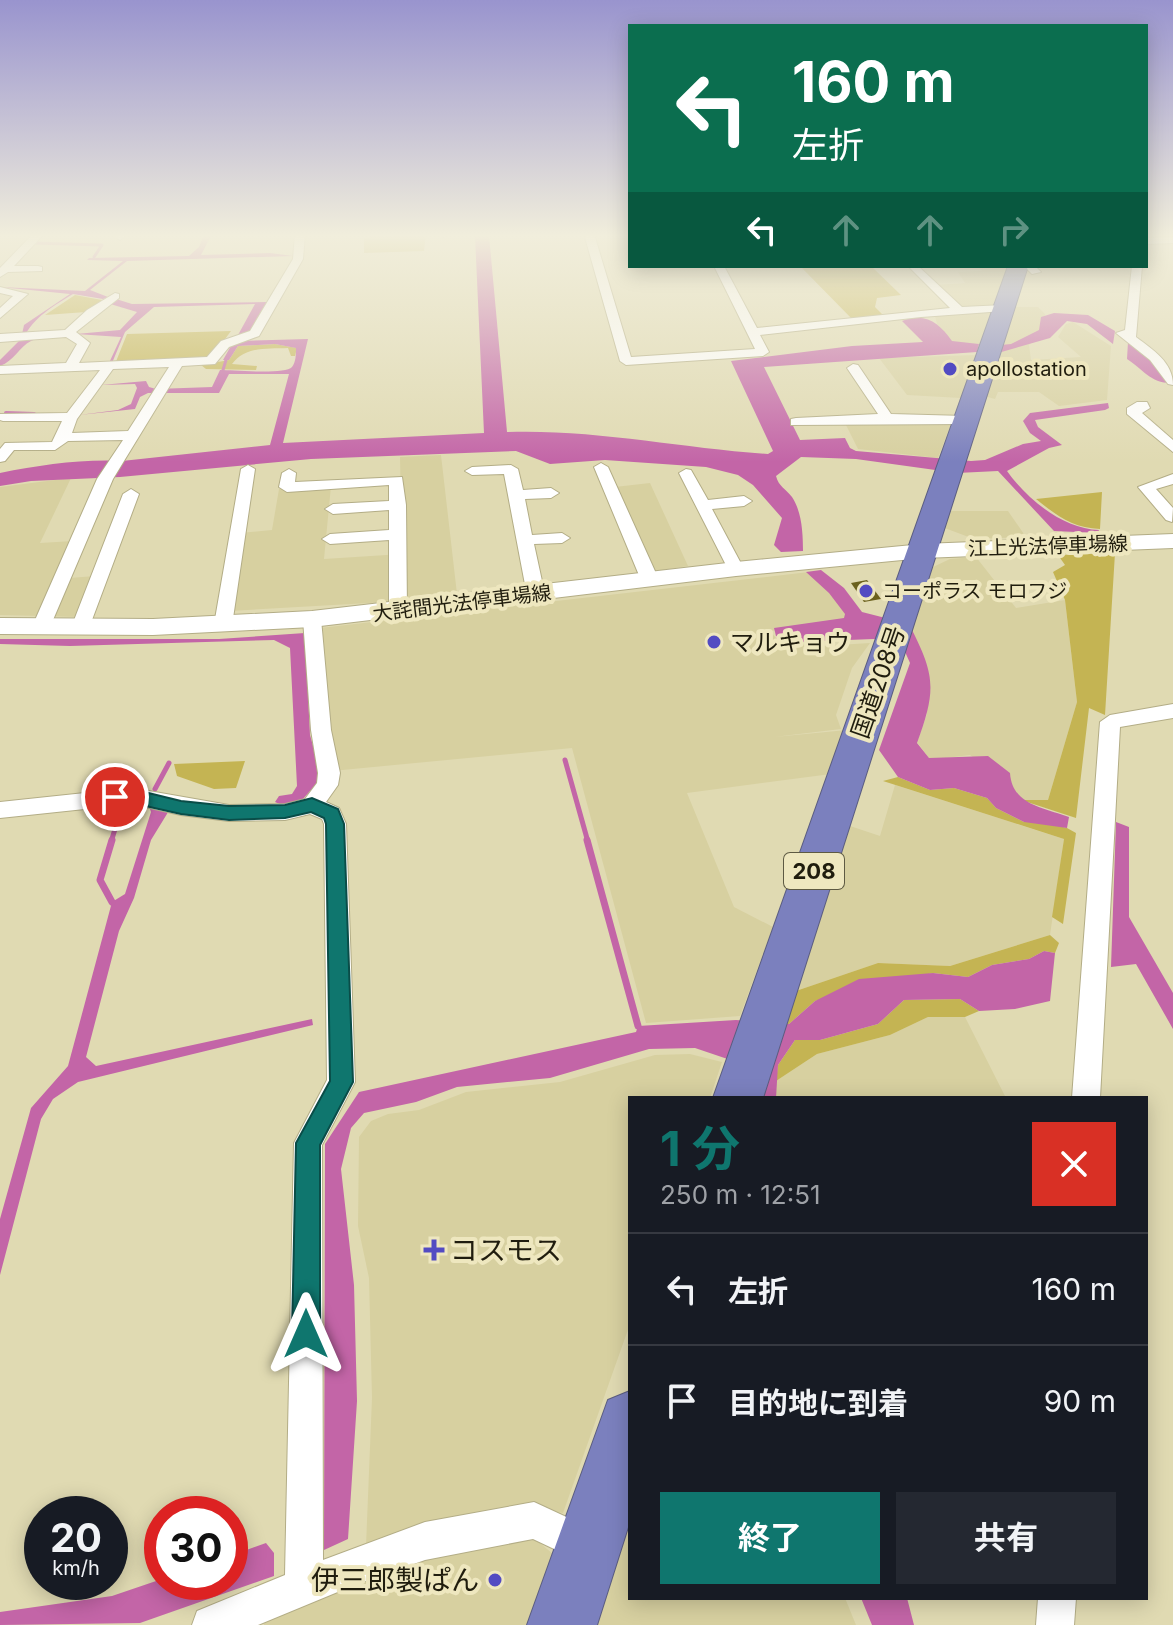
<!DOCTYPE html>
<html lang="ja">
<head>
<meta charset="utf-8">
<style>
  :root { --surface:#171b24; --page:#242831; --text:#f1f3f6; --muted:#9ea1a6; --line:#363941; --accent:#0f766e }
  body { margin:0; font-family:Inter,"Noto Sans JP",sans-serif; background:var(--page); color:var(--text); height:100vh; display:flex; flex-direction:column; font-size:30px; white-space:nowrap }
  * { box-sizing:border-box; margin:0 }
  p { font-size:26px; color:var(--muted) }
  .icon { flex:none; width:44px; height:44px; fill:none; stroke:currentColor; stroke-width:2; stroke-linecap:round; stroke-linejoin:round }
  .map { position:relative; flex:1; overflow:hidden }
  .sheet { position:absolute; left:628px; top:1096px; width:520px; height:504px; display:flex; flex-direction:column; background:var(--surface); border-radius:0px; box-shadow:0 4px 20px #0003 }
  .sheet>* { flex:none }
  .top-card { position:absolute; left:628px; top:24px; width:520px; height:244px; border-radius:0px; box-shadow:0 4px 20px #0003; background:#0b6e4f; color:#fff; overflow:hidden }
  .speed { position:absolute; left:24px; top:1496px; display:flex; gap:16px; font-size:40px; font-weight:700; text-align:center }
  .speed>* { display:grid; place-content:center; width:104px; height:104px; border-radius:50%; background:var(--surface); box-shadow:0 4px 20px #0003; line-height:1 }
  .speed small { font-size:20px; font-weight:400 }
  .speed .limit { border:12px solid #d22; background:#fff; color:#111 }
  .pin { position:absolute; display:grid; place-items:center; width:68px; height:68px; color:#fff; margin:-34px; border:4px solid #fff; border-radius:50%; box-shadow:0 2px 8px #0007 }
  .me { position:absolute; width:88px; margin:-44px; rotate:0deg; stroke-linejoin:round; filter:drop-shadow(0 0 6px #0008) }
  .turn { display:flex; align-items:center; gap:28px; height:168px; padding:0 32px; font-size:36px }
  .turn .icon { width:104px; height:104px; stroke-width:2.5 }
  .turn b { display:block; font-size:56px; line-height:68px }
  .lanes { display:flex; align-items:center; height:76px; padding:0 32px; background:#0003; justify-content:center; gap:40px; direction:ltr }
  .lanes .off { opacity:.35 }
  .round { display:grid; place-items:center; flex:none; width:84px; height:84px; border-radius:0px; background:var(--page) }
  .head { display:flex; align-items:center; justify-content:space-between; height:136px; padding:0 32px }
  h1 { font-size:48px; font-weight:700; line-height:60px; color:var(--accent) }
  .cta { display:flex; gap:16px; margin-top:auto; padding:16px 32px }
  .cta a { flex:1; height:92px; border-radius:0px; background:var(--accent); color:#fff; font-size:32px; font-weight:700; line-height:92px; text-align:center }
  .cta a+a { background:var(--page); color:var(--text) }
  ul { padding:0; list-style:none }
  li { display:flex; align-items:center; gap:24px; height:112px; padding:0 32px; border-top:2px solid var(--line) }
  li div { flex:1 }
  li b { display:block; font-size:30px }
  li em { font-style:normal }
  .map>svg:first-child { display:block }
  .built { fill:#d7d0a0 }
  .green { fill:#c4b453 }
  .water { fill:#c365a7 }
  .lines { fill:none; stroke-linecap:round; stroke-linejoin:round }
  .stream-far3 { stroke:#c365a7; stroke-width:3 }
  .stream-far2 { stroke:#c365a7; stroke-width:4 }
  .stream-far1 { stroke:#c365a7; stroke-width:5 }
  .stream { stroke:#c365a7; stroke-width:7 }
  .building { fill:#6b611d }
  .street-casing { stroke:#b3ad86; stroke-width:2 }
  .secondary-casing { stroke:#b3ad86; stroke-width:2 }
  .highway-casing { stroke:#5b5d80; stroke-width:2 }
  .street { fill:#fff; fill-rule:evenodd }
  .secondary { fill:#fff; fill-rule:evenodd }
  .highway { fill:#7b80be; fill-rule:evenodd }
  .route { fill:#0f766e; stroke:#0a4d48; stroke-width:2 }
  .poi-dot { fill:#524bc2; stroke:#eee7bf; stroke-width:3 }
  .labels { text-anchor:middle; dominant-baseline:central; stroke-width:8; stroke-linejoin:round; paint-order:stroke }
  .far-poi-label { font-size:20px; fill:#201d0e; stroke:#eee7bf; text-anchor:start }
  .far-street-label { font-size:20px; fill:#201d0e; stroke:#eee7bf }
  .shield { fill:#eee7bf; stroke:#5e5a43; stroke-width:2 }
  .shield-label { font-size:22px; font-weight:bold; fill:#201d0e }
  .poi-label { font-size:24px; fill:#201d0e; stroke:#eee7bf; text-anchor:start }
  .street-label { font-size:24px; fill:#201d0e; stroke:#eee7bf }
  .near-poi-label { font-size:28px; fill:#201d0e; stroke:#eee7bf; text-anchor:start }
</style>
</head>
<body>
<div class="map">
<svg width="1173" height="1625" viewBox="0 0 1173 1625">
  <rect width="100%" height="100%" fill="#e0dab2"/>
  <path class="built" d="M 1010,266 L 980,347 L 950,343 L 937,324 L 935,316 L 963,313 L 936,285 L 965,283 L 958,272 L 982,271 L 978,267 Z
    M 1012,307 L 1038,307 L 1045,314 L 1042,333 L 1029,345 L 1031,360 L 1081,357 L 1058,337 L 1066,324 L 1073,322 L 1111,346 L 1107,400 L 1059,406 L 1039,392 L 998,392 L 995,399 L 984,396 Z
    M 977,355 L 961,398 L 907,395 L 879,358 Z
    M 952,421 L 938,458 L 858,449 L 845,423 Z
    M 441,455 L 457,594 L 404,601 L 230,611 L 240,533 L 272,530 L 279,489 L 331,486 L 324,559 L 402,554 L 400,457 Z
    M 71,478 L 40,543 L 73,541 L 57,579 L 95,576 L 79,617 L 0,615 L 0,487 Z
    M 650,483 L 688,566 L 643,573 L 606,488 Z
    M 947,511 L 1008,511 L 1026,537 L 974,539 L 942,527 Z
    M 976,557 L 1016,608 L 1065,600 L 1077,702 L 1048,800 L 1021,800 L 1011,785 L 970,755 L 938,759 L 929,758 L 917,742 L 927,714 L 909,624 L 931,568 L 950,559 Z
    M 809,572 L 859,620 L 770,631 L 776,638 L 790,643 L 822,646 L 870,643 L 852,668 L 836,715 L 841,729 L 774,737 L 847,730 L 831,774 L 687,793 L 734,907 L 773,927 L 740,1016 L 646,1023 L 572,748 L 332,771 L 320,628 Z
    M 895,785 L 1064,839 L 1050,935 L 950,966 L 878,963 L 790,993 L 844,824 L 880,836 Z
    M 928,1017 L 965,1017 L 1006,1098 L 776,1098 L 776,1081 L 817,1054 L 890,1035 Z
    M 690,1054 L 722,1062 L 710,1098 L 630,1098 L 630,1324 L 563,1513 L 538,1508 L 400,1531 L 366,1546 L 372,1398 L 369,1278 L 358,1226 L 359,1137 L 371,1121 L 388,1114 L 419,1110 L 466,1092 L 560,1082 L 655,1055 Z
    M 630,1474 L 630,1598 L 845,1598 L 856,1625 L 581,1625 Z
    M 529,1534 L 553,1554 L 528,1625 L 264,1625 L 264,1618 L 392,1562 Z"/>
  <path class="green" d="M 370,234 L 426,234 L 424,251 L 364,253 L 364,238 L 369,238 Z
    M 800,266 L 871,266 L 901,295 L 877,298 L 875,307 L 884,316 L 853,320 Z
    M 75,295 L 102,300 L 86,312 L 45,315 Z
    M 231,331 L 211,358 L 115,364 L 127,334 Z
    M 275,344 L 297,348 L 295,356 L 291,356 L 288,348 C 267,349 246,346 232,364 L 257,366 L 256,370 L 206,369 L 201,365 L 229,360 L 238,346 Z
    M 1102,492 L 1100,529 C 1073,528 1057,516 1036,499 Z
    M 1115,553 L 1105,715 L 1089,708 L 1076,818 L 1021,800 L 1048,800 L 1077,702 L 1065,600 L 1053,572 L 1065,565 L 1058,555 Z
    M 245,761 L 236,788 L 214,789 L 177,776 L 174,764 Z
    M 898,777 L 930,790 L 954,788 L 987,798 L 996,808 L 1024,822 L 1043,822 L 1067,828 L 1076,833 L 1063,924 L 1052,917 L 1064,839 L 883,781 Z
    M 1050,935 L 1059,943 L 1055,953 L 1044,951 L 1029,959 L 992,965 L 968,977 L 933,973 L 815,1001 L 789,1024 L 780,1025 L 790,993 L 878,963 L 950,966 Z
    M 960,999 L 979,1011 L 965,1017 L 928,1017 L 890,1035 L 817,1054 L 776,1081 L 778,1065 L 795,1040 L 820,1040 L 878,1024 L 904,1000 Z"/>
  <path class="water" d="M 204,234 L 212,234 L 201,255 L 270,253 L 293,256 L 127,261 L 90,290 L 108,297 L 103,299 L 73,294 C 55,305 32,318 24,338 L 65,337 C 54,338 41,336 31,341 C 19,347 14,361 0,366 L 0,360 L 21,339 L 24,325 L 70,294 L 0,287 L 85,291 L 123,261 L 87,260 L 89,258 L 189,256 L 199,247 Z
    M 489,235 L 507,432 C 594,429 681,448 768,454 L 773,451 L 731,361 L 852,346 L 923,342 L 902,321 C 926,312 939,323 952,341 L 979,344 L 977,352 L 764,367 L 800,440 L 845,438 L 850,448 L 856,451 L 971,461 L 985,460 L 1023,444 L 1041,441 L 1030,433 L 1023,421 L 1030,413 L 1108,403 L 1109,408 L 1105,410 L 1035,420 L 1038,427 L 1062,445 L 1049,448 L 1007,471 C 1027,499 1063,529 1099,530 L 1098,533 L 1054,531 L 998,471 L 957,473 L 856,459 L 801,457 L 776,476 C 779,487 785,488 792,497 C 802,512 803,534 803,551 L 781,552 L 774,545 L 782,518 L 753,485 L 738,475 L 706,467 L 605,460 L 550,464 L 516,451 L 311,459 L 120,477 L 31,481 L 0,486 L 0,473 C 41,465 81,459 122,461 L 270,445 L 289,374 L 229,374 L 219,393 L 148,393 L 140,397 L 135,409 L 79,415 L 118,410 L 131,404 L 137,388 L 135,384 L 101,385 L 146,381 L 149,387 L 156,389 L 212,387 L 220,370 C 234,370 285,375 292,367 C 296,362 296,354 296,348 L 275,344 L 238,346 L 229,360 L 223,360 L 232,344 L 238,341 L 308,339 L 283,443 L 484,433 L 475,236 Z
    M 116,299 L 132,304 L 267,302 L 249,333 L 241,337 L 238,335 L 255,304 L 154,307 L 125,332 L 112,363 L 109,363 L 121,337 L 76,334 L 120,330 L 137,312 L 107,303 Z
    M 1054,313 L 1088,315 L 1115,331 L 1113,344 L 1087,324 L 1067,321 L 1050,338 L 998,353 L 1001,345 L 1011,344 L 1039,330 L 1041,317 Z
    M 1128,342 L 1147,355 L 1171,383 C 1150,383 1143,369 1127,359 Z
    M 821,570 L 844,588 L 862,612 L 909,624 C 935,675 937,688 917,743 L 929,758 L 988,756 L 1010,773 C 1012,805 1044,808 1069,817 L 1067,828 L 1024,822 L 996,808 L 987,798 L 954,788 L 930,790 L 898,777 L 879,750 L 910,663 L 902,645 L 874,639 L 796,642 L 776,636 L 774,628 L 844,618 L 845,614 L 829,593 L 806,572 Z
    M 305,633 L 310,735 L 319,767 L 317,783 L 303,799 L 284,806 L 275,802 L 279,796 L 292,794 L 297,786 L 290,648 L 274,640 L 70,646 L 0,644 L 0,639 L 219,639 Z
    M 148,803 L 170,809 L 151,840 L 134,898 L 119,931 L 86,1057 L 96,1066 L 312,1019 L 313,1025 L 78,1082 L 53,1099 L 41,1119 L 0,1275 L 0,1219 L 31,1108 L 68,1066 L 112,902 L 125,894 L 151,812 Z
    M 1116,822 L 1129,827 L 1129,917 L 1173,993 L 1173,1029 L 1136,964 L 1111,967 Z
    M 1044,951 L 1055,953 L 1050,1001 L 1015,1009 L 979,1011 L 960,999 L 904,1000 L 878,1024 L 820,1040 L 795,1040 L 778,1065 L 776,1098 L 762,1098 L 760,1070 L 695,1048 L 649,1049 L 550,1078 L 457,1087 L 416,1102 L 364,1113 L 351,1128 L 341,1169 L 354,1285 L 357,1401 L 348,1539 L 324,1550 L 325,1144 L 359,1092 L 636,1032 L 638,1026 L 736,1020 L 789,1024 L 815,1001 L 859,979 L 933,973 L 968,977 L 992,965 L 1029,959 Z
    M 266,1543 L 274,1553 L 274,1576 L 140,1623 L 0,1625 L 0,1612 L 112,1596 L 162,1579 L 162,1582 L 230,1582 L 230,1556 Z
    M 861,1598 L 907,1598 L 914,1625 L 872,1625 Z"/>
  <g class="lines">
    <path class="stream-far3" d="M 34,243 L 102,245 L 94,257
      M 223,370 L 226,360"/>
    <path class="stream-far2" d="M 6,413 L 34,414"/>
    <path class="stream-far1" d="M 565,760 L 588,842
      M 155,789 L 169,763
      M 111,842 L 120,813"/>
    <path class="stream" d="M 112,840 L 100,880 L 112,902
      M 587,840 L 638,1026"/>
  </g>
  <path class="building" d="M 867,580 L 881,599 L 864,602 L 851,583 Z"/>
  <g class="lines">
    <g class="street-casing">
      <path id="street" d="M 33,234 L 44,234 L 14,266 L 38,266 L 42,267 L 42,271 L 8,272 L 0,277 L 0,268 Z
        M 117,234 L 128,234 L 120,240 L 115,237 Z
        M 295,234 L 305,234 L 303,259 L 259,336 L 229,347 L 215,364 L 182,366 L 113,479 L 50,627 L 41,633 L 35,631 L 32,627 L 97,479 L 123,440 L 68,441 L 55,450 L 14,450 L 5,461 L 0,462 L 0,449 L 5,443 L 52,442 L 62,421 L 3,421 L 0,420 L 0,414 L 67,413 L 100,370 L 0,374 L 0,366 L 66,363 L 77,344 L 66,337 L 0,342 L 0,334 L 65,330 L 87,310 L 115,293 L 119,294 L 119,298 L 76,332 L 90,343 L 79,363 L 207,357 L 221,341 L 250,331 L 293,259 ZM 169,367 L 128,431 L 72,433 L 77,419 L 113,369 Z
        M 429,234 L 449,234 L 444,237 Z
        M 584,234 L 594,234 L 631,357 L 755,349 L 714,266 L 724,266 L 757,328 L 950,308 L 908,266 L 918,266 L 962,307 L 1004,305 L 1010,308 L 1004,311 L 921,317 L 760,335 L 769,352 L 763,356 L 626,365 L 620,361 Z
        M 1173,237 L 1173,243 L 1146,244 L 1146,238 Z
        M 1024,266 L 1035,266 L 1041,272 L 1032,274 Z
        M 1132,266 L 1142,266 L 1136,337 C 1153,350 1173,362 1173,385 L 1168,384 L 1150,360 L 1116,333 L 1125,330 Z
        M 0,287 L 28,294 L 0,318 L 0,308 L 13,296 L 0,293 Z
        M 853,364 L 858,365 L 891,414 L 965,416 L 972,420 L 965,424 L 791,425 L 791,419 L 796,418 L 878,414 L 847,368 Z
        M 1137,402 L 1147,402 L 1150,408 L 1142,413 L 1173,440 L 1173,452 L 1127,414 L 1127,408 Z
        M 601,463 L 608,467 L 659,580 L 656,584 L 650,585 L 641,580 L 594,467 Z
        M 248,465 L 255,469 L 232,625 L 223,631 L 214,625 L 241,469 Z
        M 511,465 L 518,469 L 523,490 L 551,488 L 559,493 L 551,498 L 525,499 L 532,535 L 562,533 L 570,538 L 562,543 L 534,544 L 545,595 L 536,600 L 527,595 L 504,474 L 472,475 L 465,471 L 472,467 Z
        M 289,469 L 296,473 L 295,482 L 402,477 L 406,505 L 407,611 L 404,615 L 392,615 L 389,611 L 389,540 L 330,544 L 322,539 L 330,534 L 389,530 L 389,510 L 333,514 L 325,509 L 333,504 L 389,501 L 389,485 L 287,492 L 279,487 L 282,473 Z
        M 686,469 L 691,470 L 708,500 L 744,496 L 752,501 L 744,506 L 712,509 L 744,569 L 742,573 L 730,573 L 728,569 L 679,473 Z
        M 1173,474 L 1173,484 L 1156,489 L 1173,508 L 1172,522 L 1166,520 L 1138,487 Z
        M 131,489 L 139,494 L 89,628 L 80,634 L 74,632 L 71,628 L 123,494 Z
        M 312,614 L 321,619 L 331,730 L 340,773 L 338,785 L 326,802 L 339,808 L 346,824 L 355,1082 L 322,1145 L 323,1560 L 425,1522 L 534,1502 L 601,1533 L 607,1546 L 601,1559 L 588,1565 L 533,1539 L 425,1560 L 357,1584 L 258,1625 L 192,1625 L 197,1611 L 285,1575 L 294,1143 L 327,1080 L 324,824 L 322,819 L 310,814 L 285,820 L 229,821 L 181,815 L 132,804 L 0,818 L 0,802 L 132,788 L 229,805 L 285,804 L 305,799 L 317,783 L 318,773 L 311,730 L 303,619 Z
        M 1173,704 L 1173,718 L 1120,727 L 1100,1098 L 1072,1098 L 1100,722 L 1110,715 Z
        M 1038,1598 L 1076,1598 L 1074,1625 L 1036,1625 Z"/>
    </g>
    <g class="secondary-casing">
      <path id="secondary" d="M 1173,534 L 1173,548 L 923,558 L 736,576 L 312,627 L 153,635 L 0,634 L 0,618 L 153,619 L 312,611 L 736,562 L 923,544 Z"/>
    </g>
    <g class="highway-casing">
      <path id="highway" d="M 1008,266 L 1028,266 L 763,1098 L 713,1098 Z
        M 630,1391 L 630,1521 L 597,1625 L 527,1625 L 608,1400 Z"/>
    </g>
    <use href="#street" class="street"/>
    <use href="#secondary" class="secondary"/>
    <use href="#highway" class="highway"/>
  </g>
  <linearGradient id="sky" x2="0" y2="1"><stop stop-color="#9994ce"/><stop offset="0.51" stop-color="#f1eedc"/><stop offset="1" stop-color="#f1eedc" stop-opacity="0"/></linearGradient>
  <rect width="1173" height="462" fill="url(#sky)"/>
  <path class="route" d="M 132,789 L 181,801 L 229,806 L 285,805 L 312,798 L 338,809 L 344,824 L 353,1082 L 320,1145 L 320,1334 L 316,1343 L 306,1347 L 296,1343 L 292,1334 L 296,1143 L 330,1081 L 326,824 L 324,818 L 311,812 L 285,818 L 229,820 L 181,814 L 132,803 L 115,804 L 106,797 L 115,791 Z"/>
  <g class="poi-dot">
    <circle cx="950" cy="369" r="8"/>
    <circle cx="866" cy="591" r="8"/>
    <circle cx="714" cy="642" r="8"/>
    <path d="M430 1238h8v8h8v8h-8v8h-8v-8h-8v-8h8z"/>
    <circle cx="495" cy="1580" r="8"/>
  </g>
  <g class="labels">
    <g class="far-poi-label">
      <text x="966" y="369">apollostation</text>
      <text x="882" y="591">コーポラス モロフジ</text>
    </g>
    <g class="far-street-label">
      <text transform="translate(1048 546) rotate(-2)">江上光法停車場線</text>
      <text transform="translate(462 603) rotate(-7)">大詫間光法停車場線</text>
    </g>
    <rect class="shield" x="784" y="853" width="60" height="36" rx="6"/>
    <g class="shield-label">
      <text x="814" y="871">208</text>
    </g>
    <g class="poi-label">
      <text x="730" y="642">マルキョウ</text>
    </g>
    <g class="street-label">
      <text transform="translate(878 682) rotate(-71)">国道208号</text>
    </g>
    <g class="near-poi-label">
      <text x="450" y="1250">コスモス</text>
      <text x="479" y="1580" text-anchor="end">伊三郎製ぱん</text>
    </g>
  </g>
</svg>
<div class="speed"><div>20<small>km/h</small></div><div class="limit">30</div></div>
<div class="pin" style="left:115px;top:797px;background:#d93025"><svg class="icon" aria-label="arrive" viewBox="0 0 24 24"><path d="M6 21V4h12l-3 4 3 4H6"/></svg></div>
<svg class="me" style="left:306px;top:1334px" viewBox="-20 -20 40 40"><path d="M0-17L14 15 0 8-14 15z" fill="#0f766e" stroke="#fff" stroke-width="4"/></svg>
<div class="top-card">
<div class="turn"><svg class="icon" aria-label="left" viewBox="0 0 24 24"><path d="M17 20v-9H6M10 6l-5 5 5 5"/></svg><div><b>160 m</b>左折</div></div>
<div class="lanes"><svg class="icon" aria-label="left" viewBox="0 0 24 24"><path d="M17 20v-9H6M10 6l-5 5 5 5"/></svg><svg class="icon off" aria-label="ahead" viewBox="0 0 24 24"><path d="M12 20V5M6 11l6-6 6 6"/></svg><svg class="icon off" aria-label="ahead" viewBox="0 0 24 24"><path d="M12 20V5M6 11l6-6 6 6"/></svg><svg class="icon off" aria-label="right" viewBox="0 0 24 24"><path d="M7 20v-9h11M14 6l5 5-5 5"/></svg></div>
</div>
<section class="sheet">
<div class="head"><div><h1>1 分</h1><p>250 m · 12:51</p></div><a class="round" style="background:#d93025;color:#fff"><svg class="icon" aria-label="close" viewBox="0 0 24 24"><path d="M6 6l12 12M18 6L6 18"/></svg></a></div>
<ul>
<li><svg class="icon" aria-label="left" viewBox="0 0 24 24"><path d="M17 20v-9H6M10 6l-5 5 5 5"/></svg><div><b>左折</b></div><em>160 m</em></li>
<li><svg class="icon" aria-label="arrive" viewBox="0 0 24 24"><path d="M6 21V4h12l-3 4 3 4H6"/></svg><div><b>目的地に到着</b></div><em>90 m</em></li>
</ul>
<div class="cta"><a>終了</a><a>共有</a></div>
</section>
</div>
</body>
</html>
